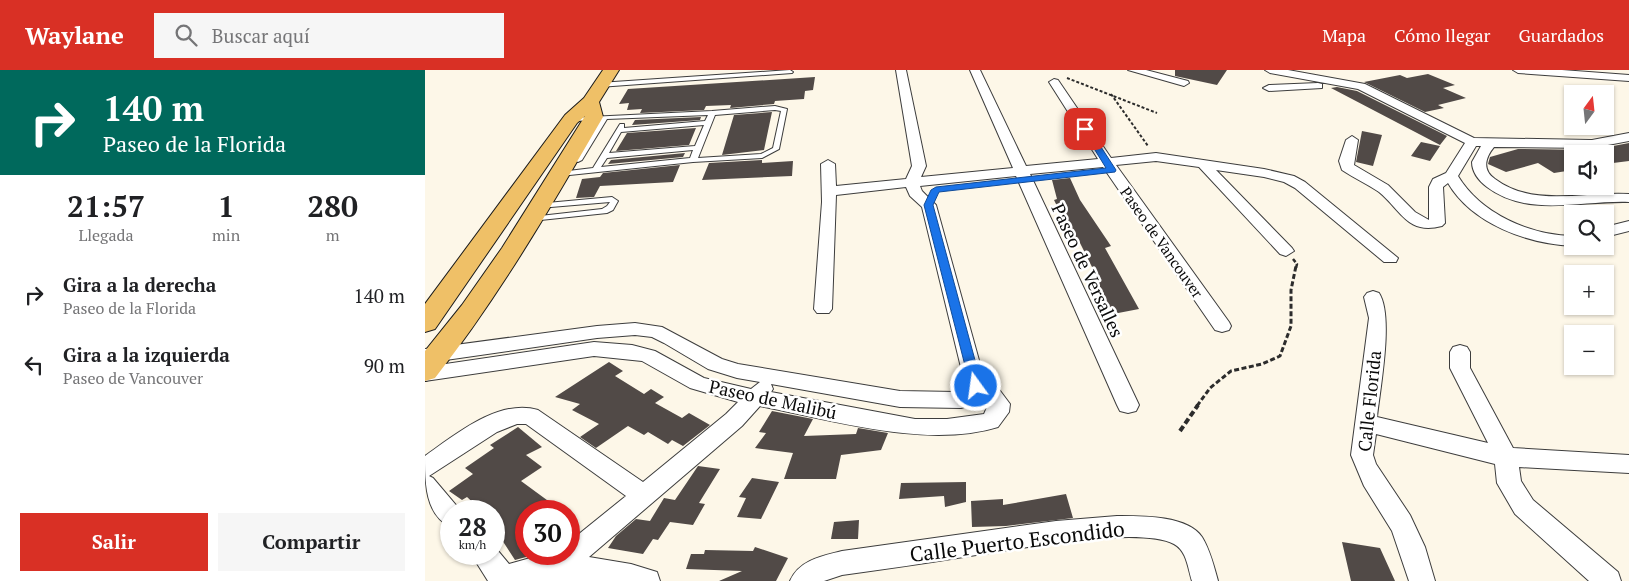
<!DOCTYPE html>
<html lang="es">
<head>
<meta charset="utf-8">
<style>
  :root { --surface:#fff; --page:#f6f6f6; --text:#202124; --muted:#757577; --accent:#d93025 }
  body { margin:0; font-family:"PT Serif",serif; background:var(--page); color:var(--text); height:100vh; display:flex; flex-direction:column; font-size:19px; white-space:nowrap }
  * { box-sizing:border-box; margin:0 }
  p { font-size:16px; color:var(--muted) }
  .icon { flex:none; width:28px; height:28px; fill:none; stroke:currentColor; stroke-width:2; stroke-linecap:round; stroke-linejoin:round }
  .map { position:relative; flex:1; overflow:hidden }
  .sheet { display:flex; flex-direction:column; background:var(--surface); width:425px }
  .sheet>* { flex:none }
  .hud { background:#00695c; color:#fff; overflow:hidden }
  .needle { width:32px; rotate:15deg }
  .controls { position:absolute; left:1139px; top:15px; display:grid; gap:10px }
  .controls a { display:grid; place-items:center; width:50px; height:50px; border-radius:0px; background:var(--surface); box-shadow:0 1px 4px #0004; font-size:25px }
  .speed { position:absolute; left:15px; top:430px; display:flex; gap:10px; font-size:25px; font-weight:700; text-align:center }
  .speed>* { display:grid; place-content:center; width:65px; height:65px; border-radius:50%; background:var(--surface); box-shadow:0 1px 4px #0004; line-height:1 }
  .speed small { font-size:12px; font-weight:400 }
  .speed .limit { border:8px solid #d22; background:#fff; color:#111 }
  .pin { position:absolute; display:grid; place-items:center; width:42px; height:42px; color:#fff; margin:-21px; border-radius:10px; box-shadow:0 2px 8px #0006 }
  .me { position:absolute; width:55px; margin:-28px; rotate:346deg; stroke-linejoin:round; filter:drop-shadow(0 0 4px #0008) }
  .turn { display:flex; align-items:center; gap:18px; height:105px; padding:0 20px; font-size:22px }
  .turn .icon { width:65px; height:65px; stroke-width:2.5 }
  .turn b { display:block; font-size:35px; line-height:42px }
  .eta { display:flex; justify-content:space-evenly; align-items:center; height:85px; text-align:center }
  .eta b { font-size:30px; font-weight:700; line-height:35px }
  .primary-button { display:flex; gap:10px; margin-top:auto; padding:10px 20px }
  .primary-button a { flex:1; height:58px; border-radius:0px; background:var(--accent); color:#fff; font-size:20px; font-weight:700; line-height:58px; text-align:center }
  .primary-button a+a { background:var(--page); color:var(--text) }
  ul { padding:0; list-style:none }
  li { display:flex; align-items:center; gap:15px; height:70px; padding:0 20px }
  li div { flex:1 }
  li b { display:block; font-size:19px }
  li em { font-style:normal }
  header { display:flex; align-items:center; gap:30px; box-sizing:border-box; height:70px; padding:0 25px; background:var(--accent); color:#fff }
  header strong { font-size:24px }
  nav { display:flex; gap:28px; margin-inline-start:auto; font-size:18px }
  .search { width:350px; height:45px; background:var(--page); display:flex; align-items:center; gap:12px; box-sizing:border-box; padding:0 18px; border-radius:0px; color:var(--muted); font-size:19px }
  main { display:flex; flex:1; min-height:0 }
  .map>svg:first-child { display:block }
  .building { fill:#514a47 }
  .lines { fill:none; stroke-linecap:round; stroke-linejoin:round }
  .service-casing { stroke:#3d3d3d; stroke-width:2 }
  .minor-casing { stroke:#3d3d3d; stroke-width:2 }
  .primary-casing { stroke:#1b1b1b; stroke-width:2 }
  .path-far3 { stroke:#2c2c2c; stroke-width:2; stroke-dasharray:3 2; stroke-linecap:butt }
  .path-far2 { stroke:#2c2c2c; stroke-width:2.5; stroke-dasharray:4 2; stroke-linecap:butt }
  .path-far1 { stroke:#2c2c2c; stroke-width:3; stroke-dasharray:5 2.5; stroke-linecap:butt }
  .path { stroke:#2c2c2c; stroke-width:4; stroke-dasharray:6 3; stroke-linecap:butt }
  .service { fill:#fff; fill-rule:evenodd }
  .minor { fill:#fff; fill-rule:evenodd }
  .primary { fill:#efc067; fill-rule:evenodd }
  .route { fill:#1a73e8; stroke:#114b97 }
  .labels { text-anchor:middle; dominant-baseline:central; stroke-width:5; stroke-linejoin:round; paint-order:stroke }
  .far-street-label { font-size:15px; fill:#0a0a0a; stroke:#fff }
  .street-label { font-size:18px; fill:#0a0a0a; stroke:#fff }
  .near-street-label { font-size:21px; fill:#0a0a0a; stroke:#fff }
</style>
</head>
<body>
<header>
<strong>Waylane</strong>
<div class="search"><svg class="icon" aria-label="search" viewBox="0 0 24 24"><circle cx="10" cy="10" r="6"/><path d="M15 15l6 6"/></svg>Buscar aquí</div>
<nav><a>Mapa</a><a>Cómo llegar</a><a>Guardados</a></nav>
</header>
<main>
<section class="sheet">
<div class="hud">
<div class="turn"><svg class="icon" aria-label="right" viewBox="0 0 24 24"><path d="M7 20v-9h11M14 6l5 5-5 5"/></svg><div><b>140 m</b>Paseo de la Florida</div></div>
</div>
<div class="eta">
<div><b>21:57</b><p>Llegada</p></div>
<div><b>1</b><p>min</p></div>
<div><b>280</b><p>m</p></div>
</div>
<ul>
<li><svg class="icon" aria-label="right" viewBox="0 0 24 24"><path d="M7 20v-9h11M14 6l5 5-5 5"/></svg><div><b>Gira a la derecha</b><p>Paseo de la Florida</p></div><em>140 m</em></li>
<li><svg class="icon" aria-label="left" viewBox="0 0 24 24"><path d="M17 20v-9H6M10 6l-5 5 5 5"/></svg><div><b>Gira a la izquierda</b><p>Paseo de Vancouver</p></div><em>90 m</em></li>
</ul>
<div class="primary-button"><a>Salir</a><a>Compartir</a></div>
</section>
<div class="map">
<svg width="1204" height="511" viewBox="0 0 1204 511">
  <rect width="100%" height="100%" fill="#fdf7e8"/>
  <path class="building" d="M 750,0 L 802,0 L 792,15 L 750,6 Z
    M 1003,4 L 1030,15 L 1018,18 L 1041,28 L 1013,35 L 1019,38 L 1000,42 L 939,12 L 975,5 L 982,8 Z
    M 390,7 L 388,20 L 380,21 L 379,29 L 350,31 L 349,34 L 305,38 L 306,35 L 281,36 L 279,40 L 215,43 L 217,39 L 202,40 L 204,33 L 194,34 L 203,19 Z
    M 912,17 L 932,21 L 1022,66 L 1015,75 L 906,18 Z
    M 347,42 L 339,80 L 297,85 L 309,45 Z
    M 276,47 L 275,50 L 207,55 L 210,50 Z
    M 271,58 L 264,75 L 191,81 L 202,63 Z
    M 937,61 L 957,65 L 948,96 L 931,92 Z
    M 996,72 L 1015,76 L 1005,91 L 986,86 Z
    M 1204,73 L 1204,91 L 1180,94 L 1180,84 L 1148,84 L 1148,100 L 1129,103 L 1113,93 L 1081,102 L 1063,94 L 1065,87 L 1093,79 L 1167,80 Z
    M 260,83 L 258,87 L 183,94 L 186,90 Z
    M 337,90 L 337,93 L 368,91 L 367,106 L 277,110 L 284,93 Z
    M 255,95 L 248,112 L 175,116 L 169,127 L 151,128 L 157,109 L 175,107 L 178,103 Z
    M 645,108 L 655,130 L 686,176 L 680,178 L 714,239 L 688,244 L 682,233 L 676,234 L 668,208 L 672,207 L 652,167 L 649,167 L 633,142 L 635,142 L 629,130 L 632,129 L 627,110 Z
    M 184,292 L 198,301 L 190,306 L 219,324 L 226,319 L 239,327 L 230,333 L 257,348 L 264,343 L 285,355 L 258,376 L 247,370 L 243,374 L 223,362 L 219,365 L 203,356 L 171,378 L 155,367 L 174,354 L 147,340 L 155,334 L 130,327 Z
    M 347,341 L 388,349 L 379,366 L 431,364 L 433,358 L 463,363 L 456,380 L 416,385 L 411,409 L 359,409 L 368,383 L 330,378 L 341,363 L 334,362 Z
    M 93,357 L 117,377 L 101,385 L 117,397 L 96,411 L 126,433 L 115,441 L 101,441 L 101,487 L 90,490 L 77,470 L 69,474 L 69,441 L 57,441 L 42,427 L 37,430 L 24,421 L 48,404 L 40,398 L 69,378 L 65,375 Z
    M 273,396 L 295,399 L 274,433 L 280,434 L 268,455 L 245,452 L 233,470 L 228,469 L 218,484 L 183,478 L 191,466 L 211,449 L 225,451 L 239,428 L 250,430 Z
    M 327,408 L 354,412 L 336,449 L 312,447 L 321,428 L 314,427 Z
    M 541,412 L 541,432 L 520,437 L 519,426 L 474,429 L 476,413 Z
    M 641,424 L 648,448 L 581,456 L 547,457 L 546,431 L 578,429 L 578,435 Z
    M 434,450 L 433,469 L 406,469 L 409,452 Z
    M 917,472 L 955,478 L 970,511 L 926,511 Z
    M 330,477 L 363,488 L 351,511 L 294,511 L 317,501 L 261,499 L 266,484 L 279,484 L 280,480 L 328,481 Z"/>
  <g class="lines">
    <g class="service-casing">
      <path id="service" d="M 365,0 L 368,2 L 367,3 L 174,17 L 171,15 L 174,13 Z
        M 350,36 L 362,39 L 354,79 L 337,88 L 268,92 L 135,106 L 131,104 L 135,102 L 168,98 L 195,54 L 199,54 L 199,58 L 280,51 L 283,45 L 182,49 L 157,90 L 153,92 L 149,90 L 175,50 L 146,51 L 143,49 L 144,48 L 287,41 ZM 350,40 L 356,41 L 348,78 L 336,84 L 273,88 L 290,45 ZM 279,55 L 270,76 L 184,83 L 196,62 ZM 268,80 L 265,88 L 176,97 L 182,88 Z
        M 187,127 L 193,131 L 188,140 L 182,143 L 106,151 L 102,149 L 106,147 L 177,139 L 182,136 L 185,132 L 114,138 L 110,136 L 111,134 Z"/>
    </g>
    <g class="minor-casing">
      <path id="minor" d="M 471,0 L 481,0 L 501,96 L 496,107 L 588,98 L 545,0 L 555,0 L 601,96 L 673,89 L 624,12 L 629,9 L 633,10 L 686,88 L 731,83 L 839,99 L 869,106 L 880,112 L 973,188 L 971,192 L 959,192 L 870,118 L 859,112 L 839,107 L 791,100 L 867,178 L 869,181 L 861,186 L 855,184 L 774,97 L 731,91 L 691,95 L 804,252 L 806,256 L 804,260 L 797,262 L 790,260 L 678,97 L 605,104 L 714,335 L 711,341 L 703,343 L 695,341 L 692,335 L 591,106 L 495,116 L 497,121 L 511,135 L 560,312 L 573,318 L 585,334 L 584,342 L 573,357 C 502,379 407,350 335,336 L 317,356 L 164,487 L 206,494 L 232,502 L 235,511 L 63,511 L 46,484 L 69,484 L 69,476 L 84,494 L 109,487 L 144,484 L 144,472 L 201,426 L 101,354 L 92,354 L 72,362 L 4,406 L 8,408 L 36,441 L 26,441 L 26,457 C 0,445 0,413 0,386 C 30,365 74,328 113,340 L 218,412 L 301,344 L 313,332 L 265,318 L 217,291 L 169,286 L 0,311 L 0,297 L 169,272 L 207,275 L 230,281 L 279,308 L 326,319 L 335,312 L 312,308 L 283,299 L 239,273 L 227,267 L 210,265 L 172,268 L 0,293 L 0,279 L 172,256 L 210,253 L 237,257 L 297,289 L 313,294 L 475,321 L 531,322 L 540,314 L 497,137 L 485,126 L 481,117 L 411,125 L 407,239 L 404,243 L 392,243 L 389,239 L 397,132 L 396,94 L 403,90 L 410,94 L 411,116 L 481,109 L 487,96 ZM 346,314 L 475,337 L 536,338 L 543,336 L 553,326 L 563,335 L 559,344 L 522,349 L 490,349 L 346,322 L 348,319 Z
        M 703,0 L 721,0 L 763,11 L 764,13 L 759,16 Z
        M 840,0 L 863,0 L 940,14 L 1049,68 L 1167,70 L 1204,63 L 1204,71 L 1167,78 L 1069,77 C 1060,88 1057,100 1070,109 C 1109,138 1159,121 1204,124 L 1204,132 C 1157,130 1103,148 1062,117 C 1054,111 1047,102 1047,92 L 1056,76 L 1051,76 L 1033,106 C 1056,144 1105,165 1148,166 L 1148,176 C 1103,174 1047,154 1023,113 L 1018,117 L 1020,153 L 1017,156 C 982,165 977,141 954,122 C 942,114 929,108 917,100 L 914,91 L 921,70 L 927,66 L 933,70 L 929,95 L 963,115 L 990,142 L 1004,150 L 1004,117 L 1008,109 L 1021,103 L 1040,73 L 933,19 L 845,3 Z
        M 1088,0 L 1137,0 L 1204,5 L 1204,11 L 1093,3 Z
        M 893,13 L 897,14 L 897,18 L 844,21 L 838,18 L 844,15 Z
        M 1204,151 L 1204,161 L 1180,167 L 1180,157 Z
        M 948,221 L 954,223 C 969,246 955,318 952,347 L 1063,373 L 1025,298 L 1025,282 L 1028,277 L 1035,275 L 1042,277 L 1045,282 L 1045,298 L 1088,378 L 1204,385 L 1204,403 L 1094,397 L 1096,411 L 1108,430 L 1193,502 L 1196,511 L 1164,511 L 1090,444 L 1072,413 L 1070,394 L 951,364 L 948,385 L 951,394 L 985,445 L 1000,477 L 1010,511 L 984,511 L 967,461 L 939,416 L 926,385 L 944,248 L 939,227 L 942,223 Z
        M 692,446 C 715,446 762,445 777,467 C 785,480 789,496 793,511 L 767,511 C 763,499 762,481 749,474 C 712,455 589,480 545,486 C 503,493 460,499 417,505 L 399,511 L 365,511 C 374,490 397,486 417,481 L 631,451 Z"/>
    </g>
    <g class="primary-casing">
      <path id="primary" d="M 178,0 L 194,0 L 174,32 L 178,47 C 126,137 74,226 10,308 L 0,311 L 0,281 L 37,235 L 77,178 L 160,46 L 152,53 L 10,259 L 0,262 L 0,234 L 140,45 L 159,28 Z"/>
    </g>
    <path class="path-far3" d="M 642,8 L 732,43
      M 686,24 L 723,76"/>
    <path class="path-far2" d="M 868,189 L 872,194 L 871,198"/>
    <path class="path-far1" d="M 772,336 L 785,318 L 806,301 L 837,294 L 855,286 L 866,256 L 866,220 L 871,196"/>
    <path class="path" d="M 755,361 L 773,335"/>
    <use href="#service" class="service"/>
    <use href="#minor" class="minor"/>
    <use href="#primary" class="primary"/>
  </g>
  <path class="route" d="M 660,57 L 663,57 L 691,100 L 690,102 L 514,122 L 508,135 L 557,316 L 551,321 L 546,319 L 499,135 L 506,120 L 511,117 L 681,98 L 657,59 Z"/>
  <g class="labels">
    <g class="far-street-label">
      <text transform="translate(737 172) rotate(55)">Paseo de Vancouver</text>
    </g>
    <g class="street-label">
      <text transform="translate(663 200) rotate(65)">Paseo de Versalles</text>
      <text transform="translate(348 329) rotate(12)">Paseo de Malibú</text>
      <text transform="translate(944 331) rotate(-84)">Calle Florida</text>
    </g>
    <g class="near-street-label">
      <text transform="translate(592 471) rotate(-7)">Calle Puerto Escondido</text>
    </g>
  </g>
</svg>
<div class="controls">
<a><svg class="needle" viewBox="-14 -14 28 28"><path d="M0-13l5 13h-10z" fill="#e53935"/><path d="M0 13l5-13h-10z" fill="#757577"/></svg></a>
<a><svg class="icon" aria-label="sound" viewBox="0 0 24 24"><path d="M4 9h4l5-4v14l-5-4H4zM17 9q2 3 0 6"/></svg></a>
<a><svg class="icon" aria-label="search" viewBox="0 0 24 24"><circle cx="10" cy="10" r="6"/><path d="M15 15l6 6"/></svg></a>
<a>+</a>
<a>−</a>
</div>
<div class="speed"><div>28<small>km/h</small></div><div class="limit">30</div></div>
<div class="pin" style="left:660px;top:59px;background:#d93025"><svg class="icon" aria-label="arrive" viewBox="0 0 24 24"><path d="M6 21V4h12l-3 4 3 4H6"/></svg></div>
<svg class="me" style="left:551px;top:316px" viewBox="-20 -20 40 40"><circle r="17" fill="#1a73e8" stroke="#fff" stroke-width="3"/><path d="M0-11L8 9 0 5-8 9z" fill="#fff"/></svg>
</div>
</main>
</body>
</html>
